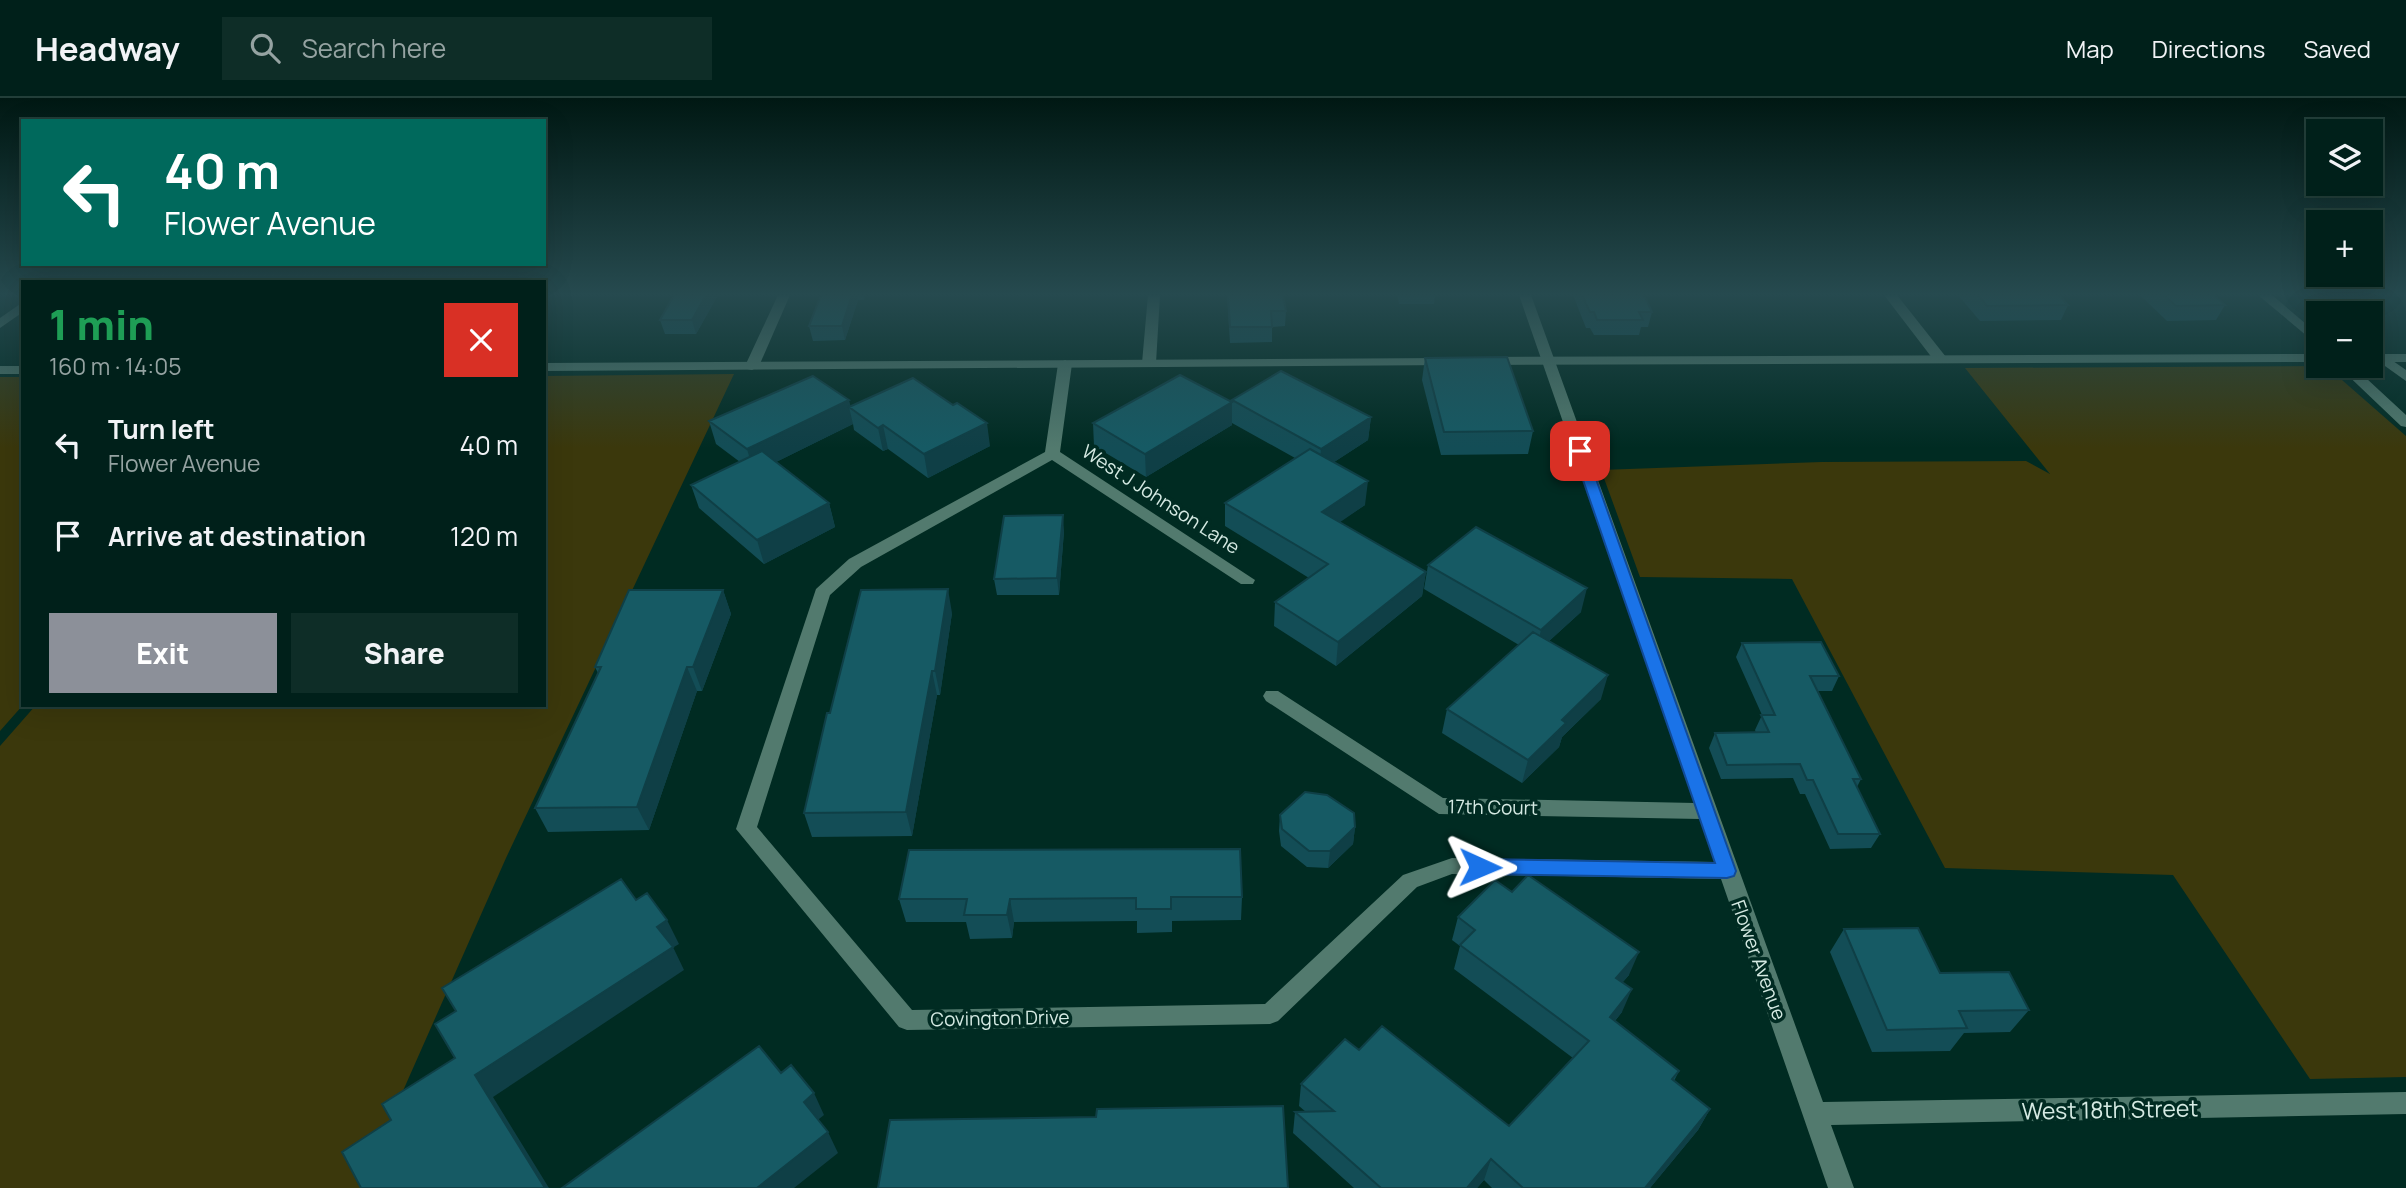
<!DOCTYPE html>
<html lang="en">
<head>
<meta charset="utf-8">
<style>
  :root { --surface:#00201a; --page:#0e2d27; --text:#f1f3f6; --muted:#95a3a2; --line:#223e39; --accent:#8c9099 }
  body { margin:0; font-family:Manrope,sans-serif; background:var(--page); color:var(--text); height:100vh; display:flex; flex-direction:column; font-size:26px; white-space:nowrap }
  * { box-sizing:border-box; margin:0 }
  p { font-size:23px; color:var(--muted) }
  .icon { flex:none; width:38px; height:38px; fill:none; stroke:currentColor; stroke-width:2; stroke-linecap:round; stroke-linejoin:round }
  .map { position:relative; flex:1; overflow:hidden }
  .details { position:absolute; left:21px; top:182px; width:525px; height:427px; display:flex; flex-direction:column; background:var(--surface); border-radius:0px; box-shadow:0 7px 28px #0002,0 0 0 2px var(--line) }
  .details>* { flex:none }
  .top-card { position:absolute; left:21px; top:21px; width:525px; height:147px; border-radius:0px; box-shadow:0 7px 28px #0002,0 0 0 2px var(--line); background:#00695c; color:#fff; overflow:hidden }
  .buttons { position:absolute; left:2306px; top:21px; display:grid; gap:14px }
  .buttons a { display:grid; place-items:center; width:77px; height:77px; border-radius:0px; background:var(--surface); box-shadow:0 7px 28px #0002,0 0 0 2px var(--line); font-size:35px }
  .pin { position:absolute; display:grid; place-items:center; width:60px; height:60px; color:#fff; margin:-30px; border-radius:14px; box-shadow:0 4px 10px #0006 }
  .me { position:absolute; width:77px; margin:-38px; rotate:91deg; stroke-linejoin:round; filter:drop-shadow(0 0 5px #0008) }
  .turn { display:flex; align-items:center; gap:24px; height:147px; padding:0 28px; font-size:32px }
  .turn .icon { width:91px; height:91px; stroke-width:2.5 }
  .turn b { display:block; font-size:49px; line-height:60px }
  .round { display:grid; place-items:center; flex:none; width:74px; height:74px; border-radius:0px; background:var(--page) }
  .overview { display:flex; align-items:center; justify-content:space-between; height:119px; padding:0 28px }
  h1 { font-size:42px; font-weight:800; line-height:52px; color:#1e9e55 }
  .cta { display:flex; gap:14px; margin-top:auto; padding:14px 28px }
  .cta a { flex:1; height:80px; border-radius:0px; background:var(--accent); color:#fff; font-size:28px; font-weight:800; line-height:80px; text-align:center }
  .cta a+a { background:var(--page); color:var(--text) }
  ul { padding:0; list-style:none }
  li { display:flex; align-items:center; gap:21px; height:91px; padding:0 28px }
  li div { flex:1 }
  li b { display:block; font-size:26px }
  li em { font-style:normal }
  header { display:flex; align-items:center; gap:42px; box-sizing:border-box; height:98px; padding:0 35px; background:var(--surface); border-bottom:2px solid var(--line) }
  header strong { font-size:33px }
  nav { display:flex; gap:38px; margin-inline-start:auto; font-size:24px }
  .search { width:490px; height:63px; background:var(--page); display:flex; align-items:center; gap:18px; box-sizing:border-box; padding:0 24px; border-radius:0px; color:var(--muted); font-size:26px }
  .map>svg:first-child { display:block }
  .green { fill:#3b380c }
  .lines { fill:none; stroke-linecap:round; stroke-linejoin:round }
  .service { fill:#527a6e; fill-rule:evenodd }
  .minor { fill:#527a6e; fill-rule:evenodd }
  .secondary { fill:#527a6e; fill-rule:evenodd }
  .wall { fill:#134d56 }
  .shaded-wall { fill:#0f3f46 }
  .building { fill:#165a64; stroke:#0f3f46; stroke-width:2 }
  .route { fill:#1a73e8; stroke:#114b97; stroke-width:2 }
  .labels { text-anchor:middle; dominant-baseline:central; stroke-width:7; stroke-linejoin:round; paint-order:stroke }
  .street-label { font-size:19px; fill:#d5eae3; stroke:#002b22 }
  .near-street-label { font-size:23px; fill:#d5eae3; stroke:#002b22 }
</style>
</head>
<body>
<header>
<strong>Headway</strong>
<div class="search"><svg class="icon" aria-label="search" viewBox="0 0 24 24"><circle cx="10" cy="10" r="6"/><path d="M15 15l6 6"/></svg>Search here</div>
<nav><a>Map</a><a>Directions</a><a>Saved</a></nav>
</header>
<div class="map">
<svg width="2406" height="1090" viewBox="0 0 2406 1090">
  <rect width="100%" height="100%" fill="#002b22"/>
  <path class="green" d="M 2326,268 L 2406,338 L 2406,979 L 2310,981 L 2173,777 L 1945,770 L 1792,481 L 1640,479 L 1601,372 L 1822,364 L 2026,363 L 2050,376 L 1965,270 Z
    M 734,276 L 506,760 L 360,1090 L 0,1090 L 0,648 L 36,607 L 544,607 L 544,278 Z
    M 0,279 L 23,279 L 23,607 L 0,633 Z"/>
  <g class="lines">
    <path class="service" d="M 2383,256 L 2406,272 L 2406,283 L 2378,263 L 2378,257 Z
      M 2338,268 L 2353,268 L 2406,317 L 2406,329 L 2401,328 Z"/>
    <path class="minor" d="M 778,197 L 790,197 L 759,268 L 752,272 L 747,271 L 745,268 Z
      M 1148,197 L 1160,197 L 1156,265 L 1149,269 L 1142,265 Z
      M 1519,197 L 1531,197 L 1823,1004 L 2406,994 L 2406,1016 L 1831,1027 L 1854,1090 L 1828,1090 L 1721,781 L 1452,776 L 1417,789 L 1278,923 L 1270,926 L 907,932 L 899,929 L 736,731 L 816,491 L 849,461 L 1045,354 L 1058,266 L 1065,262 L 1072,266 L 1060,354 L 1255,482 L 1253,486 L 1241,486 L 1052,362 L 861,469 L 830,497 L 757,729 L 912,912 L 1265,906 L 1403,777 L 1452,760 L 1715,764 L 1700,721 L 1439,716 L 1266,603 L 1263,598 L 1266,593 L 1278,593 L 1443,700 L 1695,705 Z
      M 1884,197 L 1897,197 L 1946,259 L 1946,265 L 1936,265 Z
      M 2258,197 L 2272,197 L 2319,237 L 2319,248 Z
      M 23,204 L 23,214 L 0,230 L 0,220 Z"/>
    <path class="secondary" d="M 2319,256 L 2319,264 L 1486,267 L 1479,263 L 1486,259 Z
      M 2371,256 L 2406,256 L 2406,264 L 2371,264 Z
      M 1447,260 L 1454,264 L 1452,267 L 544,273 L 544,265 Z
      M 0,268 L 23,268 L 23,276 L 0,276 Z"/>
  </g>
  <path class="wall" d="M 674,197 L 718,197 L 696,236 L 665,236 L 660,222 Z
    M 821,197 L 865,197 L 864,202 L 858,202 L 845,242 L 813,243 L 809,228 Z
    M 1227,197 L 1283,197 L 1286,213 L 1285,228 L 1272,229 L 1272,244 L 1230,245 Z
    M 1397,197 L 1435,197 L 1434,206 L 1399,206 Z
    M 1573,197 L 1644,197 L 1652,214 L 1648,229 L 1641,229 L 1639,237 L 1594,237 L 1590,230 L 1586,230 Z
    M 1958,197 L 2059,197 L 2068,207 L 2061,222 L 1980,223 Z
    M 2140,197 L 2214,197 L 2225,207 L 2216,222 L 2167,223 Z
    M 1425,260 L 1533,333 L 1528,356 L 1441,357 L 1422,282 Z
    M 1232,302 L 1371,319 L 1368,342 L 1334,364 L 1365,407 L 1339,424 L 1426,474 L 1422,498 L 1336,568 L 1274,528 L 1275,504 L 1309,480 L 1225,428 L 1225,405 L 1295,360 L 1232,325 L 1232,327 L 1146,379 L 1094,348 L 1093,325 L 1232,304 Z
    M 850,309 L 990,348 L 928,380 L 888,351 L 883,353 L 854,332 L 853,326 L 776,364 L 829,405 L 835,429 L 764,466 L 699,410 L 691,387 L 740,364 L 716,346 L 709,323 Z
    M 1064,433 L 1059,497 L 997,497 L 994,481 Z
    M 1428,467 L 1581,514 L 1549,543 L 1601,601 L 1562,639 L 1559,649 L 1522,685 L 1442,635 L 1447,611 L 1519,547 L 1424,491 Z
    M 723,492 L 731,516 L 702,593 L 697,593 L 649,732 L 548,734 L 535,710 L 598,575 L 595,569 Z
    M 952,515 L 940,597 L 937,597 L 912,738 L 812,739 L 804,715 L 830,615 Z
    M 1742,545 L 1839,578 L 1832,593 L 1818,593 L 1861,681 L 1857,689 L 1880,736 L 1871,750 L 1830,751 L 1805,696 L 1800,696 L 1793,680 L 1721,681 L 1709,650 L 1715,635 L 1756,635 L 1755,632 L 1762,617 L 1736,559 Z
    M 1280,717 L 1355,729 L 1353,746 L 1328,770 L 1307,769 L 1281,748 L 1279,733 Z
    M 1242,799 L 1241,822 L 1172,823 L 1172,834 L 1137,835 L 1137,823 L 1014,824 L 1012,840 L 970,841 L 966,824 L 906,824 L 899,801 Z
    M 1458,819 L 1629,877 L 1622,885 L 1622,914 L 1615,923 L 1679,973 L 1674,983 L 1710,1011 L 1698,1032 L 1650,1090 L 1492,1090 L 1484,1082 L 1477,1090 L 1354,1090 L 1293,1035 L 1295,1014 L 1306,1014 L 1299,1008 L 1301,986 L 1359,952 L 1509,1028 L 1573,960 L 1454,871 L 1460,848 L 1452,842 Z
    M 1844,831 L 1940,875 L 2029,912 L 2010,934 L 1964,935 L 1950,953 L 1872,954 L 1830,854 Z"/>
  <path class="shaded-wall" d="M 706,197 L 718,197 L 696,236 L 692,222 Z
    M 852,197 L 857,197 L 858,202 L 845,242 L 842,228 Z
    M 849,302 L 851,310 L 849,309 L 853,326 L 754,375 L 747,351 Z
    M 1232,304 L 1232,327 L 1146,379 L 1145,356 Z
    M 1371,319 L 1368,342 L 1319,374 L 1321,351 Z
    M 987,325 L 990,348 L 928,380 L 924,356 Z
    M 883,327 L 888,351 L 883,353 L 878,330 Z
    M 1368,383 L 1365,407 L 1320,438 L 1322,414 Z
    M 829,405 L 835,429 L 764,466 L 757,442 Z
    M 1063,417 L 1064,433 L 1059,497 L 1057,480 Z
    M 1426,474 L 1422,498 L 1336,568 L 1338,544 Z
    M 1587,490 L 1581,514 L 1535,556 L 1541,532 Z
    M 948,491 L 952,515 L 940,597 L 935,573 Z
    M 723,492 L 731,516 L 702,593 L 693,569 Z
    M 687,569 L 697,593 L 649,732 L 637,709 Z
    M 932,573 L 937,597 L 912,738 L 906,714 Z
    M 1608,577 L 1601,601 L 1562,639 L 1559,649 L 1522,685 L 1528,662 L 1562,622 Z
    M 1355,729 L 1353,746 L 1328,770 L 1330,753 Z
    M 1010,801 L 1014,824 L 1012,840 L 1007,817 Z
    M 667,822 L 679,846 L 669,852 L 657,829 Z
    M 673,849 L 684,872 L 493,999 L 549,1090 L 545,1090 L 475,977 Z
    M 1639,854 L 1629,877 L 1606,903 L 1616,880 Z
    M 1632,891 L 1622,914 L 1600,941 L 1610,919 Z
    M 814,995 L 824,1017 L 814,1025 L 804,1004 Z
    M 1710,1011 L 1698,1032 L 1650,1090 L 1645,1090 Z
    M 828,1034 L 838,1055 L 794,1090 L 757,1090 Z
    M 1491,1061 L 1484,1082 L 1477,1090 L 1467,1090 Z"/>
  <path class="building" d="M 674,197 L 706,197 L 692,222 L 660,222 Z
    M 821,197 L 852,197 L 842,228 L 809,228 Z
    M 1228,197 L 1283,197 L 1286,213 L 1271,213 L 1272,229 L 1230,229 Z
    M 1582,197 L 1644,197 L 1652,214 L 1639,214 L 1643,222 L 1597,222 L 1594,214 L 1590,214 Z
    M 1978,197 L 2059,197 L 2068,207 L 1987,208 Z
    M 2164,197 L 2214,197 L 2225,207 L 2176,208 Z
    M 1507,259 L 1533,333 L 1444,334 L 1425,260 Z
    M 1281,273 L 1371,319 L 1321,351 L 1232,302 Z
    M 1180,277 L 1232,304 L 1145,356 L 1093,325 Z
    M 813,278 L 849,302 L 747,351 L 709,323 Z
    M 913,280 L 953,307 L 957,305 L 987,325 L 924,356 L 883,327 L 878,330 L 849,309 Z
    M 1310,351 L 1368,383 L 1322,414 L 1426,474 L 1338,544 L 1275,504 L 1328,466 L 1225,405 Z
    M 762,353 L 829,405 L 757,442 L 691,387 Z
    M 1063,417 L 1057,480 L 994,481 L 1004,418 Z
    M 1476,429 L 1587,490 L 1541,532 L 1428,467 Z
    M 948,491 L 935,573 L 932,573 L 906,714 L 804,715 L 827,615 L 830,615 L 861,492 Z
    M 629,492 L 723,492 L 693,569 L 687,569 L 637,709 L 535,710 L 601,569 L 595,569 Z
    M 1533,534 L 1608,577 L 1562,622 L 1566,625 L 1528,662 L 1447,611 Z
    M 1821,544 L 1839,578 L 1810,578 L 1861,681 L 1853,681 L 1880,736 L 1838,736 L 1813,682 L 1807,682 L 1800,666 L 1727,667 L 1715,635 L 1769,634 L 1761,617 L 1775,617 L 1742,545 Z
    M 1305,694 L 1327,697 L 1354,715 L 1355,729 L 1330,753 L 1309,753 L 1282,731 L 1280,717 Z
    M 1240,751 L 1242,799 L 1171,799 L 1171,811 L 1136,811 L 1136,800 L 1010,801 L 1007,817 L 964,817 L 967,801 L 899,801 L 909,752 Z
    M 1528,777 L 1639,854 L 1616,880 L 1632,891 L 1610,919 L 1679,973 L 1672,981 L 1710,1011 L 1645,1090 L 1523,1090 L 1491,1061 L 1467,1090 L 1381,1090 L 1295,1014 L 1334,1013 L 1301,986 L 1345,941 L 1359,952 L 1382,928 L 1509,1028 L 1589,943 L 1460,847 L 1475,832 L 1458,819 L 1495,782 L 1512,794 Z
    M 621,781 L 636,802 L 647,795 L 667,822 L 657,829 L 673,849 L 475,977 L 545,1090 L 361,1090 L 342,1054 L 391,1022 L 382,1006 L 455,960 L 435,926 L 456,913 L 442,890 Z
    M 1918,830 L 1940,875 L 2009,874 L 2029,912 L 1959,913 L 1967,930 L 1887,932 L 1844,831 Z
    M 759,948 L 781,975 L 791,967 L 814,995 L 804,1004 L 828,1034 L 757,1090 L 562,1090 Z
    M 1283,1008 L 1288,1090 L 878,1090 L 890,1022 L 1096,1019 L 1097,1011 Z"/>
  <linearGradient id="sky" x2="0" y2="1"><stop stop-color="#001813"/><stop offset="0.56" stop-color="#264a4f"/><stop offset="1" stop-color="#264a4f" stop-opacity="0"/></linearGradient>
  <rect width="2406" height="350" fill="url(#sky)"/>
  <path class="route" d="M 1580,349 L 1586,353 L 1736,773 L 1734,778 L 1727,780 L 1480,776 L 1473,774 L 1470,769 L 1473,763 L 1480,761 L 1715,765 L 1573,353 Z"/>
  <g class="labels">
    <g class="street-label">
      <text transform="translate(1161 401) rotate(33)">West J Johnson Lane</text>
      <text transform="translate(1493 709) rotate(1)">17th Court</text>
      <text transform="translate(1759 862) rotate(70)">Flower Avenue</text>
      <text transform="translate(1000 920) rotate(-1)">Covington Drive</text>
    </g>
    <g class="near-street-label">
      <text transform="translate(2110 1011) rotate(-1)">West 18th Street</text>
    </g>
  </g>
</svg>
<div class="buttons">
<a><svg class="icon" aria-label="layers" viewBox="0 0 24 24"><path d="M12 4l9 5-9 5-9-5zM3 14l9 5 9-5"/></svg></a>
<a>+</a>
<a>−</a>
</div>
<div class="pin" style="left:1580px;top:353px;background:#d93025"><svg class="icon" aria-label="arrive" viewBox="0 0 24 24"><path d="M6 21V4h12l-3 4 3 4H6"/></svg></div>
<svg class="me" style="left:1480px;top:769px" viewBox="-20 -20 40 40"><path d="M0-17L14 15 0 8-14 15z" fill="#1a73e8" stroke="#fff" stroke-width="4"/></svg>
<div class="top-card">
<div class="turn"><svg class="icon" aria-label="left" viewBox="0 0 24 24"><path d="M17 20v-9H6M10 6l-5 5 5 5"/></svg><div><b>40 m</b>Flower Avenue</div></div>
</div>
<section class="details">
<div class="overview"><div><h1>1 min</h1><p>160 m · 14:05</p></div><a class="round" style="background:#d93025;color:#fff"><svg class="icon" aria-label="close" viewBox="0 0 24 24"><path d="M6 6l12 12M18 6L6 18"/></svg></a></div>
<ul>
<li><svg class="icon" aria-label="left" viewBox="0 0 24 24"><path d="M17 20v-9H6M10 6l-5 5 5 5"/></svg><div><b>Turn left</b><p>Flower Avenue</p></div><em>40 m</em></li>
<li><svg class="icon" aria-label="arrive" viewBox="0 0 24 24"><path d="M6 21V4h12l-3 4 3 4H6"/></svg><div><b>Arrive at destination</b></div><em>120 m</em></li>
</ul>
<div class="cta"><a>Exit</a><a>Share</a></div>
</section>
</div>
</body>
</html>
